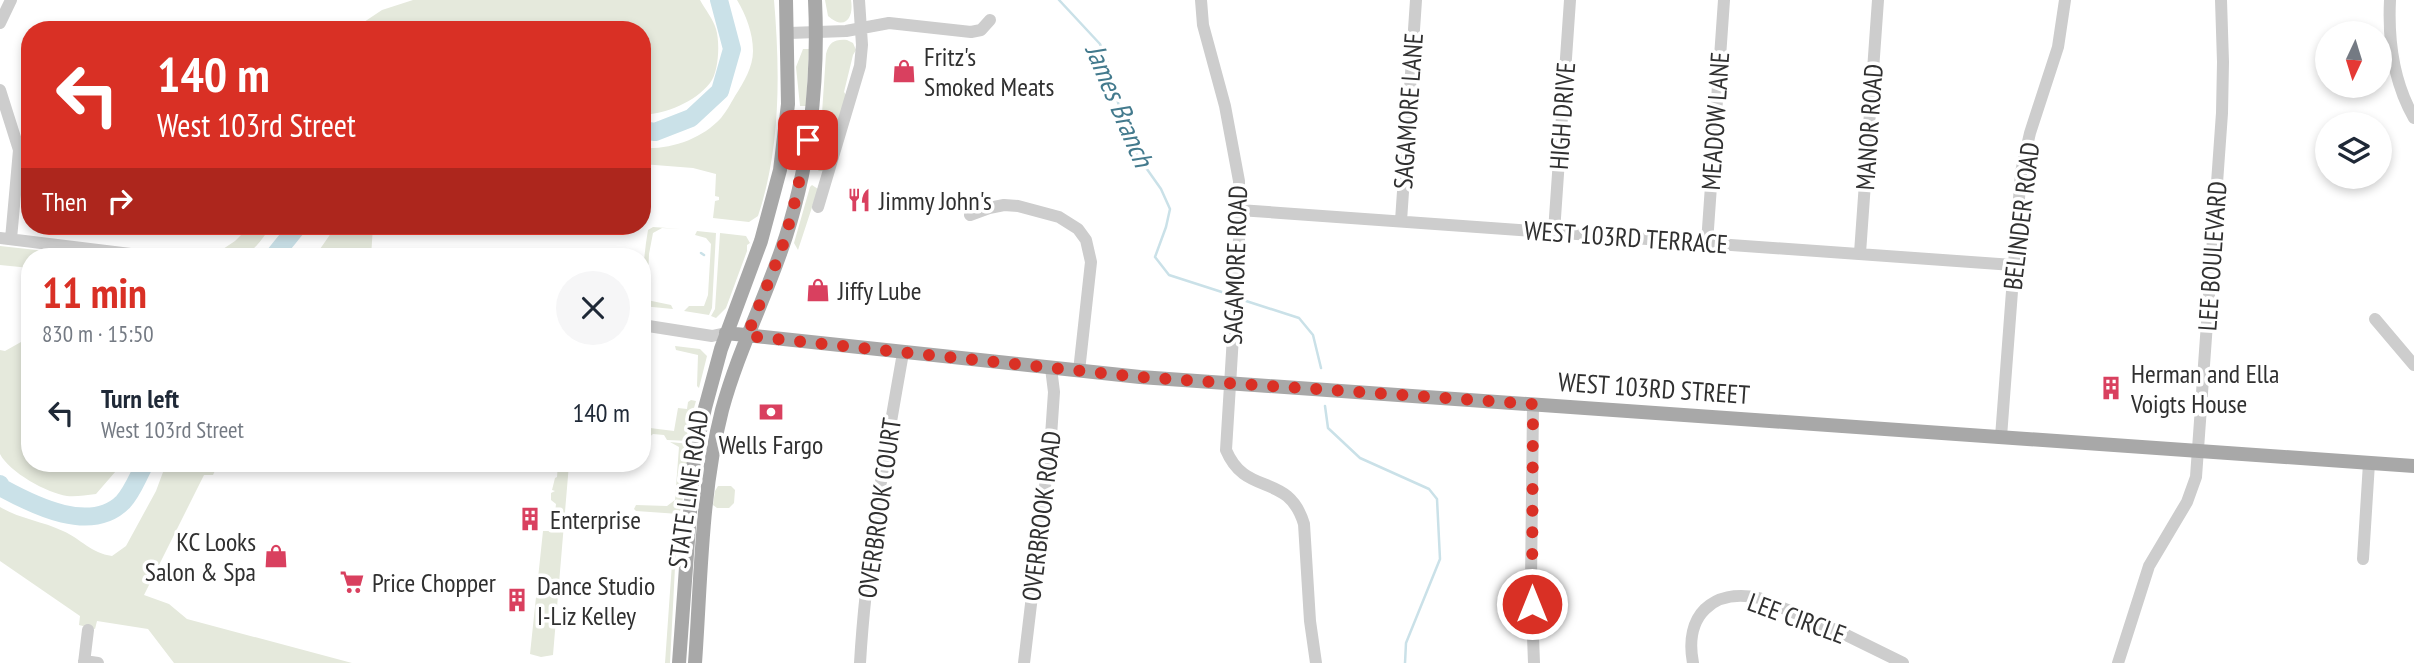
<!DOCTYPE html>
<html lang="en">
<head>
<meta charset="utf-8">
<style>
  :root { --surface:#fff; --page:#f6f6f7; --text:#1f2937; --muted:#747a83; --accent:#d93025 }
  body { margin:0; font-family:"PT Sans Narrow",sans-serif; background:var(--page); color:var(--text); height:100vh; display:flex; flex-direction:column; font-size:26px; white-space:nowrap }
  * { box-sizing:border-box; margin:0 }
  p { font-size:23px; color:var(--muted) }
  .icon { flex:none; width:38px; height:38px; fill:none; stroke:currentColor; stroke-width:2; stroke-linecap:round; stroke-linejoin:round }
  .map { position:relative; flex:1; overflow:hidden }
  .panel { position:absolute; left:21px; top:248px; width:630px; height:224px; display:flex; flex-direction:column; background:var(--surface); border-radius:28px; box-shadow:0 4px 10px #0003 }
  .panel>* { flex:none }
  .banner { position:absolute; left:21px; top:21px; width:630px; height:214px; border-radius:28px; box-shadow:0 4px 10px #0003; background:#d93025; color:#fff; overflow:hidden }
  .needle { width:46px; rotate:184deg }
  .tools { position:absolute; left:2315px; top:21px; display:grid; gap:14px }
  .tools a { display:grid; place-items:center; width:77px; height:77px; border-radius:50%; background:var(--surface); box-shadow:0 4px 10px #0003; font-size:35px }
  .pin { position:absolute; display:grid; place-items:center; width:60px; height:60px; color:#fff; margin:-30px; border-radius:14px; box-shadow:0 4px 10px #0006 }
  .me { position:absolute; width:77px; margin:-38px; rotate:0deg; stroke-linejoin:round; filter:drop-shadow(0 0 5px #0008) }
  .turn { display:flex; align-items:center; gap:24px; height:147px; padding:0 21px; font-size:32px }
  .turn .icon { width:91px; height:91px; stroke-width:2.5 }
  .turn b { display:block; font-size:49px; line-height:60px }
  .then { display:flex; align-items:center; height:66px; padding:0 21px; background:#0003; gap:14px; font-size:26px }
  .round { display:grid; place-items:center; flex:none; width:74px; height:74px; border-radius:37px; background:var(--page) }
  .headline { display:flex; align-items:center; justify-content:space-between; height:119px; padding:0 21px }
  h1 { font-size:42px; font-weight:600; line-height:52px; color:var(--accent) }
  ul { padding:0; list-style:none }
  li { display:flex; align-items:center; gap:21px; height:91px; padding:0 21px }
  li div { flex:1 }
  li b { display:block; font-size:26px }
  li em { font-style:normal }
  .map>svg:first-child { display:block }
  .green { fill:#e5e9dc }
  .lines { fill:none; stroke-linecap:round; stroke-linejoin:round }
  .stream { stroke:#cae1e8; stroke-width:2.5 }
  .river { stroke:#cae1e8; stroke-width:18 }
  .minor { stroke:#cdcdcd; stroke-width:12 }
  .major { stroke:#a8a8a8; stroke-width:14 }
  .route { stroke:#d93025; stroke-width:12; stroke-dasharray:0 21.6 }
  .labels { text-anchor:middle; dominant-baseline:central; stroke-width:7; stroke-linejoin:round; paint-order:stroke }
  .poi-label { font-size:26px; fill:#303030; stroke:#fff; text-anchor:start }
  .street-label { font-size:26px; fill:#303030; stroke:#fff }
  .water-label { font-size:28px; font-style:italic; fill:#437a8d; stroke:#fff }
</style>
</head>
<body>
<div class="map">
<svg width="2414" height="663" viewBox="0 0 2414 663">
  <rect width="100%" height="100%" fill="#fff"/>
  <path class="green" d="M 413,0 L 700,0 C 705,9 713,19 716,29 C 720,42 719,72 710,83 C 695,102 666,114 642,115 L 642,30 L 352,30 L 382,10 Z
    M 737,0 L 774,0 C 780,70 781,148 758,216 L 749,222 L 713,218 L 715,201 L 719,200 L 719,197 L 715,196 L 716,174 L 693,168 L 642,164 L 642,148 C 670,150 702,139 721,118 C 726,112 731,103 735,96 C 744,82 753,67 753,51 C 753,33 746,15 737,0 Z
    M 825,0 L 851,0 C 854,18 845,31 828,16 Z
    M 847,40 L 853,43 L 856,50 L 853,55 L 844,92 L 846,95 L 824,171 L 819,171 L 813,166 L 822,113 L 826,54 C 829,42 835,39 847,40 Z
    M 803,49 L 809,49 L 806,106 L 800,106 L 796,67 Z
    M 812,185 L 818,189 L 798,250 L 794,243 L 810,187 Z
    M 250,226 L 271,226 C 252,255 246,259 211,257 L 235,241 Z
    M 336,226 L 373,226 L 371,257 L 300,257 L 313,249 L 320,249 Z
    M 653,227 L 681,229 L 662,228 L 653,233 L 649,254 L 647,300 L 671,305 L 673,309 L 642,306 C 642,279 644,253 648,230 Z
    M 697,231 L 716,233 L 712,308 L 709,315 L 684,311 L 689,306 L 704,306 L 708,295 L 711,244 L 706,238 L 695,235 Z
    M 720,233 L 746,236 L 750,243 L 747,245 L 747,251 L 726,308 L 716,318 L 711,316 L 715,309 Z
    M 0,246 L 82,255 L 81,257 L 30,257 L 30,268 L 0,265 Z
    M 21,342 L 30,343 L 30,464 L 122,464 L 96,494 C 86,495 76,497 67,496 C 47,493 9,472 0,454 L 0,350 L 5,351 Z
    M 675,346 L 700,349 L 707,356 L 699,388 L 697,386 L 698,355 L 676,350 Z
    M 691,400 L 696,401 L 687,432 L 690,441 L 667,440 L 664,435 L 653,434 L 648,438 L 642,438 L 642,427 L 674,431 L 678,408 L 687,409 L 688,402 Z
    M 670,442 L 689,444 L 682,505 L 679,514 L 636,511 L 634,509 L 636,505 L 667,506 L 675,500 L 679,447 Z
    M 166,464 L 218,464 L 213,475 L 204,475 L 144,595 L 169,604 L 187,619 L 352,663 L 174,663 L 148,629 L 97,621 L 95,629 L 79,625 L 80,616 L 0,561 L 0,507 C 20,519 42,521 63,531 C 81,539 91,553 112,556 L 126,546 L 156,491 Z
    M 558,464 L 569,464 L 553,655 L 541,657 L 530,654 L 543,531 L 553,531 L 556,504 L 551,500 L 551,493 L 555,491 L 552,490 L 555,478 L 557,477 Z
    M 718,486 L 731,486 L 735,490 L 734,503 L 729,508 L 717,508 L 713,505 L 715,491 Z
    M 676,548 L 670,663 L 665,663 L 673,549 Z"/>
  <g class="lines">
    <path class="stream" d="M 1059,0 L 1100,44 L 1112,74 L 1119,107 L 1137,155 L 1161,189 L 1170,209 L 1166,227 L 1155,257 L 1169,275 L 1228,294
      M 701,253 L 704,255
      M 1243,300 L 1299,318 L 1313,335 L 1321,368
      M 1325,406 L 1328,428 L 1360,458 L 1429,489 L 1437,499 L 1440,559 L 1406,643 L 1405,663"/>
    <path class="river" d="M 642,130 L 655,132 L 691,118 L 720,91 L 732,49 L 719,0
      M 273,257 L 298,226
      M 0,484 L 2,488 C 35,506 91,534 123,502 C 133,491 138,476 145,464"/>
    <path class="minor" d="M 1201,0 L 1203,25 L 1225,106 L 1239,181 L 1239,239 L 1226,450 C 1246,498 1288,471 1304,524 L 1310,621 L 1316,663
      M 2390,0 C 2388,40 2394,83 2414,118
      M 0,23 L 11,0
      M 789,33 L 846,31 L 889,23 L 971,32 L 981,30 L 990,20
      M 0,90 L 19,150 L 11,239
      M 818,207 L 860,66 L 862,45 L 859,0
      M 1239,210 L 2013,265
      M 970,215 L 989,208 L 1004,205 L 1018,206 L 1059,217 L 1078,229 L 1086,240 L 1091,262 L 1079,371
      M 1401,221 L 1416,0
      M 1554,232 L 1570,0
      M 0,238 L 155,257
      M 1707,243 L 1724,0
      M 1860,253 L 1878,0
      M 2375,319 L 2414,365
      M 642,325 L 712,336 L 726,333
      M 1533,404 L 1531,582 L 1534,663
      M 2001,437 L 2021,172 L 2030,133 L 2058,47 L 2065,0
      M 2363,559 L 2369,463
      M 84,661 L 98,663
      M 84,663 L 88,630
      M 860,663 C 866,559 885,455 903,353
      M 1024,663 L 1051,436 L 1054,392 L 1051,368
      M 1693,663 C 1684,616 1712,588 1759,598 L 1838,631 L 1903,663
      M 2118,663 L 2149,566 L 2187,502 L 2196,477 L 2222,113 L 2223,62 L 2221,0"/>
    <path class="major" d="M 726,333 L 1140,377 L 2414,466
      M 679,663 L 694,458 L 705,408 L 721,349 L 761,241 L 780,170 L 788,104 L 786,0
      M 695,663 C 701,579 701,492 722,410 C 737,355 762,305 781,251 C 809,172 819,84 815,0"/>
  </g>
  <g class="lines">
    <path class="route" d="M 808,140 L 793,210 L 782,248 L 747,336 L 1140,377 L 1533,404 L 1532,604"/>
  </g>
  <defs>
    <g id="shop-bare" transform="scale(1.89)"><path d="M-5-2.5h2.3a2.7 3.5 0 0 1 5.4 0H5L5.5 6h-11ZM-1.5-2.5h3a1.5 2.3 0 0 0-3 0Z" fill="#d9405f" stroke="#fff" stroke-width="2.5" paint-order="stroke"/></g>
    <g id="restaurant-bare" transform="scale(1.89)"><path d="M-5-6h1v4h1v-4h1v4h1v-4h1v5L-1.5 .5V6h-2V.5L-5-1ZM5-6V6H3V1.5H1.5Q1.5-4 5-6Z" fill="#d9405f" stroke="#fff" stroke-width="2.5" paint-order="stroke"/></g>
    <g id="building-bare" transform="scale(1.89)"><path d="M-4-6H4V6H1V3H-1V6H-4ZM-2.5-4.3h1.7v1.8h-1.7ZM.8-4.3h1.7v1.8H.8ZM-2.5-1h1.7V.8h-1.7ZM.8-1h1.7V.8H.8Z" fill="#d9405f" stroke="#fff" stroke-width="2.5" paint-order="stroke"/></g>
    <g id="bank-bare" transform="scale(1.89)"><path d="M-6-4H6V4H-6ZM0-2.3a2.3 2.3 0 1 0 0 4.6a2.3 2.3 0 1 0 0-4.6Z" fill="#d9405f" stroke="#fff" stroke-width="2.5" paint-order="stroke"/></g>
    <g id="supermarket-bare" transform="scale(1.89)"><path d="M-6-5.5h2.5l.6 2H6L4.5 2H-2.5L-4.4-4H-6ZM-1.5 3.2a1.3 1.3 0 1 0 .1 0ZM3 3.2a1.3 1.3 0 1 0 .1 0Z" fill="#d9405f" stroke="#fff" stroke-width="2.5" paint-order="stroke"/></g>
  </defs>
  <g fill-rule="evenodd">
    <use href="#shop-bare" x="904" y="71"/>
    <use href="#restaurant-bare" x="859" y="200"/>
    <use href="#shop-bare" x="818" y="290"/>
    <use href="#building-bare" x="2111" y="388"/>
    <use href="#bank-bare" x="771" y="412"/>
    <use href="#building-bare" x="530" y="519"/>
    <use href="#shop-bare" x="276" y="556"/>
    <use href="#supermarket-bare" x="352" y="582"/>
    <use href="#building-bare" x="517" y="600"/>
  </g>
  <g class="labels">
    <g class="poi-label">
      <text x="924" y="56">Fritz's<tspan x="924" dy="30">Smoked Meats</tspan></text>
      <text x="879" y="200">Jimmy John's</text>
      <text x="838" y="290">Jiffy Lube</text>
      <text x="2131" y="373">Herman and Ella<tspan x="2131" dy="30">Voigts House</tspan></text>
      <text x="771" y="444" text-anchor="middle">Wells Fargo</text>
      <text x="550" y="519">Enterprise</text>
      <text x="256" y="541" text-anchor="end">KC Looks<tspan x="256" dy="30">Salon &amp; Spa</tspan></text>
      <text x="372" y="582">Price Chopper</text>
      <text x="537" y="585">Dance Studio<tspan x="537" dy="30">I-Liz Kelley</tspan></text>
    </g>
    <g class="street-label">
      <text transform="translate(1408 111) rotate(-86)">SAGAMORE LANE</text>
      <text transform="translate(1562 116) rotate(-86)">HIGH DRIVE</text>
      <text transform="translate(1715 121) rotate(-86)">MEADOW LANE</text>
      <text transform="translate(1869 127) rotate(-86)">MANOR ROAD</text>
      <text transform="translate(2021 216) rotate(-83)">BELINDER ROAD</text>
      <text transform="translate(1626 237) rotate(4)">WEST 103RD TERRACE</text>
      <text transform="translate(2212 256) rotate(-86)">LEE BOULEVARD</text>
      <text transform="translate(1235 265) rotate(-88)">SAGAMORE ROAD</text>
      <text transform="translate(1654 388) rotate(4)">WEST 103RD STREET</text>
      <text transform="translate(688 489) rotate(-82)">STATE LINE ROAD</text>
      <text transform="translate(879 508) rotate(-82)">OVERBROOK COURT</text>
      <text transform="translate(1041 516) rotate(-83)">OVERBROOK ROAD</text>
      <text transform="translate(1797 618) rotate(20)">LEE CIRCLE</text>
    </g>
    <g class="water-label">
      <text transform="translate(1120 105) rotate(67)">James Branch</text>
    </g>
  </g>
</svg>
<div class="tools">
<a><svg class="needle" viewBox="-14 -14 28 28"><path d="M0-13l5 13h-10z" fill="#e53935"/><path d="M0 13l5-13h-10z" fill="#747a83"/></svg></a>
<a><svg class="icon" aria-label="layers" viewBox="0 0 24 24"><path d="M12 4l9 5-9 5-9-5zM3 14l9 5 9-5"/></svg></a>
</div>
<div class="pin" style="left:808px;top:140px;background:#d93025"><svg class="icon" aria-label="arrive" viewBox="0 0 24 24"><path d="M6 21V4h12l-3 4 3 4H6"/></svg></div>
<svg class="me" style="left:1532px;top:604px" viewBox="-20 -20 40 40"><circle r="17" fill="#d93025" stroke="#fff" stroke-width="3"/><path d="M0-11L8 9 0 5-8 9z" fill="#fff"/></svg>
<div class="banner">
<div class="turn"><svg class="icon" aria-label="left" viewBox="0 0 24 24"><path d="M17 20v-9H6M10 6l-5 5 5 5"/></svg><div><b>140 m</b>West 103rd Street</div></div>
<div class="then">Then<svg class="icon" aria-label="right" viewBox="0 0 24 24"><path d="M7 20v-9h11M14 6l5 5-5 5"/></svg></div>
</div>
<section class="panel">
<div class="headline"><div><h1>11 min</h1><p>830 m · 15:50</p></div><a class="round"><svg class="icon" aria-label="close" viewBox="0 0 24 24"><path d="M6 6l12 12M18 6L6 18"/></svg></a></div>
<ul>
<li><svg class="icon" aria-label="left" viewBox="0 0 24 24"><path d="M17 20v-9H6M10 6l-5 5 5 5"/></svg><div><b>Turn left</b><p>West 103rd Street</p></div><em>140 m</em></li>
</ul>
</section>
</div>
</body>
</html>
